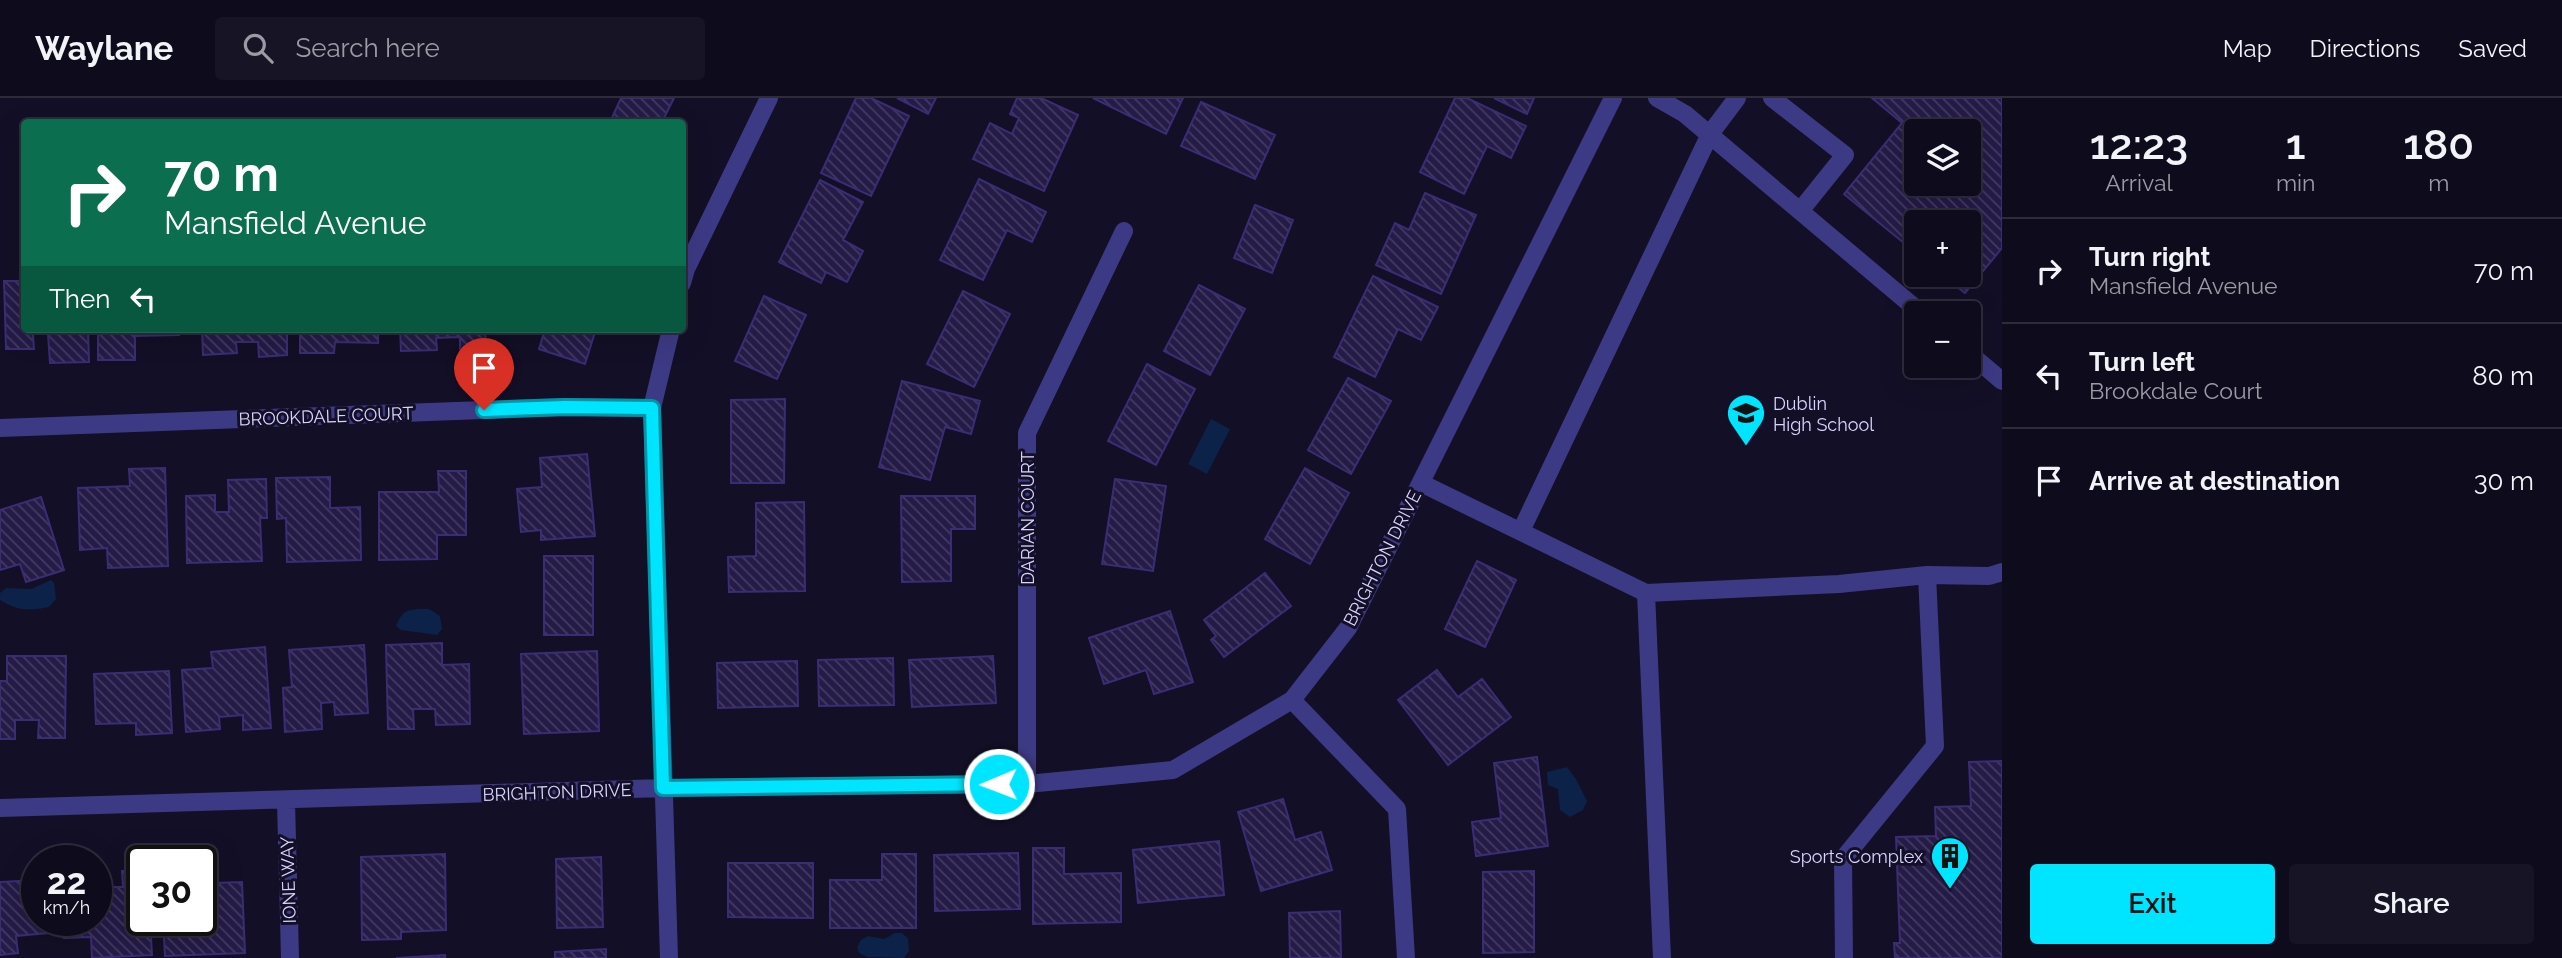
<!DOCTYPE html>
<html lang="en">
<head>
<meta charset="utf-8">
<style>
  :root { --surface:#0e0b1c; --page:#171425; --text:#f1f3f6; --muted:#9b9ba3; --line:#2e2b3b; --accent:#00e5ff }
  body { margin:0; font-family:Raleway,sans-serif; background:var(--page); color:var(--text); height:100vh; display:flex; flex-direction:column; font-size:26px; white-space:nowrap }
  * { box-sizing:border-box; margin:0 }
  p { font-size:23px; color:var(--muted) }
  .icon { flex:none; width:38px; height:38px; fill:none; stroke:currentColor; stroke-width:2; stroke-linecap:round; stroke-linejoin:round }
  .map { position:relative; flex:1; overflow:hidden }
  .sheet { display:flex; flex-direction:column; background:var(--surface); width:560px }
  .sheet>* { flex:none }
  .guide { position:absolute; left:21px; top:21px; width:665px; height:214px; border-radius:7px; box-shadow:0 7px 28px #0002,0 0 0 2px var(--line); background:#0b6e4f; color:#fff; overflow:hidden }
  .fabs { position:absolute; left:1904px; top:21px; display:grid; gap:14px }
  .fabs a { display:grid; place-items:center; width:77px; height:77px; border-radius:7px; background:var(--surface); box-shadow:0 7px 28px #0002,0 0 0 2px var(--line); font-size:35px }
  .speed { position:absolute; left:21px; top:747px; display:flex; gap:14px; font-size:35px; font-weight:700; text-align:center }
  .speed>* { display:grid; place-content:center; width:91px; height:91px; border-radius:50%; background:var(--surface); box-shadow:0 7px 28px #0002,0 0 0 2px var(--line); line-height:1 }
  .speed small { font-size:18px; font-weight:400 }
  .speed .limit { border:4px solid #111; border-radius:10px; background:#fff; color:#111 }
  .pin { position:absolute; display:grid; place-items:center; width:60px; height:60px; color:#fff; margin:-72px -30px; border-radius:50% 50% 50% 0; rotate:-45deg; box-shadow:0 0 7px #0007 }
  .pin .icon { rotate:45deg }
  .me { position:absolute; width:77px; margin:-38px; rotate:269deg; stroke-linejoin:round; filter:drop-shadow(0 0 5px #0008) }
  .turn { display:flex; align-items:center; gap:24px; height:147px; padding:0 28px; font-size:32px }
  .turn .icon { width:91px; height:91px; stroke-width:2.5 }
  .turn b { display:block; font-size:49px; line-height:60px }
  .then { display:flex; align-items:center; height:66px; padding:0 28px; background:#0003; gap:14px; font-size:26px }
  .eta { display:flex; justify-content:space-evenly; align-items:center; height:119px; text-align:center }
  .eta b { font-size:42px; font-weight:600; line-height:49px }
  .button { display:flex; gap:14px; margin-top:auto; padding:14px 28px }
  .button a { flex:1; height:80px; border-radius:7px; background:var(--accent); color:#111; font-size:28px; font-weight:600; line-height:80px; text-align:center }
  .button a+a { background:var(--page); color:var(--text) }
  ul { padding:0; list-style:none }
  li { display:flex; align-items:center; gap:21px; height:105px; padding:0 28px; border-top:2px solid var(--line) }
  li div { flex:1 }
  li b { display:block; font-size:26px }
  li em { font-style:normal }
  header { display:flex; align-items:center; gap:42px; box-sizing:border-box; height:98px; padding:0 35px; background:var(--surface); border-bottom:2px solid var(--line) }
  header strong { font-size:33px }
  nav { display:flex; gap:38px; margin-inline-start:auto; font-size:24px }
  .search { width:490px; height:63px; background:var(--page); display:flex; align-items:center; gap:18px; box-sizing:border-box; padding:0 24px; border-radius:7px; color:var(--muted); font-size:26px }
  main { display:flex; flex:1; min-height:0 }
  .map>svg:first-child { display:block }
  .water { fill:#0c2248 }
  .building { fill:url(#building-back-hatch); stroke:#3b2d73; stroke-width:2; fill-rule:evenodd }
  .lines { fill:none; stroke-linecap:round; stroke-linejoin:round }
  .minor { stroke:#3d3a85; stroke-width:18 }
  .route-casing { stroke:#0095a6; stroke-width:18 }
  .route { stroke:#00e5ff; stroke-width:12 }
  .labels { text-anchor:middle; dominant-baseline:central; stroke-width:6; stroke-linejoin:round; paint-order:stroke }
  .poi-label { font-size:18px; fill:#d9d4ff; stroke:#130f26; text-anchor:start }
  .street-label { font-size:18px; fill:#d9d4ff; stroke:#130f26 }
</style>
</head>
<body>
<header>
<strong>Waylane</strong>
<div class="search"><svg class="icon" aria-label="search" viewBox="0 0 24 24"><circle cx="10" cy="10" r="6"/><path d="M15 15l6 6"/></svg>Search here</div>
<nav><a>Map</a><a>Directions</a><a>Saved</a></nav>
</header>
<main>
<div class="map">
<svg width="2002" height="860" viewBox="0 0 2002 860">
  <defs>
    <pattern id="building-back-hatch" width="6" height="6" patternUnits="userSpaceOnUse" patternTransform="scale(1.75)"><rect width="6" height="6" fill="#241b47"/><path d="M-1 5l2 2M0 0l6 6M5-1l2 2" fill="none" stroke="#433b63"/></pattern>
  </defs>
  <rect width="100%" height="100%" fill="#130f26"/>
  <path class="water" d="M 1211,321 L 1230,331 L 1207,376 L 1188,366 Z
    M 51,482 L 54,485 L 56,501 L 49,509 C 30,513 17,513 0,502 L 0,495 L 6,490 L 31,491 Z
    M 429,511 L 440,518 L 442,531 L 437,537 L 401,532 L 396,528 C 403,510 410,511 429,511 Z
    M 1567,669 L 1576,681 L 1587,703 L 1583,712 L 1570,719 L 1560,712 L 1558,691 L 1548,687 L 1547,674 Z
    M 895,835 L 902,835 L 908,840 L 909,853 L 904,860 L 867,859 L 859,855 L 857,849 L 861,842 L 868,838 L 884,841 Z"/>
  <path class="building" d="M 621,0 L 674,0 L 662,24 L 610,24 Z
    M 856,0 L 871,0 L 909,18 L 871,98 L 821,75 Z
    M 897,0 L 936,0 L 928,16 Z
    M 1017,0 L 1041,0 L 1078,17 L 1044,93 L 973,61 L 990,25 L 1012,36 L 1019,20 L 1010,16 Z
    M 1093,0 L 1183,0 L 1166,36 Z
    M 1455,0 L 1467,0 L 1526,28 L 1511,60 L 1487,48 L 1464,96 L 1420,74 Z
    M 1494,0 L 1534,0 L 1527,16 Z
    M 1872,0 L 2002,0 L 2002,150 L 1965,195 L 1942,177 L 1969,177 L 1969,124 L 1916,124 L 1916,155 L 1844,96 L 1902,25 ZM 1916,33 L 1969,33 L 1969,86 L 1916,86 Z
    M 1201,4 L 1275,37 L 1255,81 L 1181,48 Z
    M 979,81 L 1046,114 L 1032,144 L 1007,132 L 983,182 L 940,162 Z
    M 820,82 L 863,104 L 843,142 L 863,153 L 847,184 L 826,174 L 821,185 L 779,164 Z
    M 1425,95 L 1476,117 L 1441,196 L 1376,167 L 1395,125 L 1409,132 Z
    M 1255,107 L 1293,122 L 1272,175 L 1234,160 Z
    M 1373,178 L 1438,209 L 1421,242 L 1398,231 L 1375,279 L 1334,259 Z
    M 4,183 L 24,183 L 24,231 L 88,231 L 89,264 L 50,265 L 48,236 L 33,236 L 34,251 L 6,251 Z
    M 1199,187 L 1245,211 L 1210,277 L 1164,253 Z
    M 963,193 L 1010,216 L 974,289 L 927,266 Z
    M 764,198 L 806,217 L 777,281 L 735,263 Z
    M 98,231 L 179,231 L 179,237 L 135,238 L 135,262 L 98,262 Z
    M 202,231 L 287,231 L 287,257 L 259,259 L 258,244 L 236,244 L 237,255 L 203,257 Z
    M 300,231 L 378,231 L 378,245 L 335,244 L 334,255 L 300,255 Z
    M 400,231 L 485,231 L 486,250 L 460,251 L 460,239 L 436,240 L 437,252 L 401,253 Z
    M 545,231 L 596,231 L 585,266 L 539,251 Z
    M 1147,266 L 1195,291 L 1156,367 L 1108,343 Z
    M 1348,280 L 1391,303 L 1351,376 L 1308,352 Z
    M 902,283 L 980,303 L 971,336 L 945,329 L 930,382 L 879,369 Z
    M 785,301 L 784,385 L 731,385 L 731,302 Z
    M 587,356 L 595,438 L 541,442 L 541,432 L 521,434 L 517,391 L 542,389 L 540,360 Z
    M 165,370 L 168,468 L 108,470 L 107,450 L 80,452 L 78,390 L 130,388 L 129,371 Z
    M 1305,370 L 1349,395 L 1310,466 L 1265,441 Z
    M 438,373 L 466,373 L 466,437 L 437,437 L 437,461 L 379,462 L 379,394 L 439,394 Z
    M 330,379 L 330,410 L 360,409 L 361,462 L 287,464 L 286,420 L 277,421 L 276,380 Z
    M 266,381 L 267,420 L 260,420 L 262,463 L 187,465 L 186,398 L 215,397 L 215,414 L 229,414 L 228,382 Z
    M 1115,381 L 1166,388 L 1153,473 L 1102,466 Z
    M 901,398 L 975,398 L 975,431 L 951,431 L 951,483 L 902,484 Z
    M 41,399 L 64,472 L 26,484 L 20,466 L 0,472 L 0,412 Z
    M 804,404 L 805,493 L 729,494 L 728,459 L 756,458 L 756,405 Z
    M 544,458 L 593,458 L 593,537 L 544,537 Z
    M 1477,463 L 1516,482 L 1485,549 L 1445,531 Z
    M 1265,475 L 1291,508 L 1224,559 L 1211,542 L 1216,538 L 1204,522 Z
    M 1170,513 L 1193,584 L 1154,596 L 1146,572 L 1104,586 L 1089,540 Z
    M 442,545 L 442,567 L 469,566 L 470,626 L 436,627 L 435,611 L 413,611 L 414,631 L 388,631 L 386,547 Z
    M 364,547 L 368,615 L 335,617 L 334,604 L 321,605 L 322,631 L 285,634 L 283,590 L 292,589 L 289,552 Z
    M 265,549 L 271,630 L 243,632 L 243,617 L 219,619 L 220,631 L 186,634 L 182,572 L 213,570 L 211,554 Z
    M 597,553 L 599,633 L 524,636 L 521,556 Z
    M 7,558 L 66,558 L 65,640 L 38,640 L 39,622 L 15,622 L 15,641 L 0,641 L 0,583 L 7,583 Z
    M 993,558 L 996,605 L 912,609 L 909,562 Z
    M 893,560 L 894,607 L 819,608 L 818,562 Z
    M 797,563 L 798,608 L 718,610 L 717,565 Z
    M 1437,572 L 1458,599 L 1482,581 L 1511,619 L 1448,667 L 1398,602 Z
    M 169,573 L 172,635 L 136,637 L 136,625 L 96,626 L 94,576 Z
    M 1537,659 L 1548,748 L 1476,758 L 1472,724 L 1501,720 L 1494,665 Z
    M 2002,663 L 2002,860 L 1895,860 L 1894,845 L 1900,845 L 1896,739 L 1936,738 L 1935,709 L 1971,708 L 1969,664 Z
    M 1283,701 L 1295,742 L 1321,734 L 1332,772 L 1261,793 L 1238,714 Z
    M 1219,743 L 1224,797 L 1138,805 L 1133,752 Z
    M 1033,750 L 1064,750 L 1064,776 L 1121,775 L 1121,824 L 1033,826 Z
    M 1018,755 L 1020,811 L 935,813 L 934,757 Z
    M 445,756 L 446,832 L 401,834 L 401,841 L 362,842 L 361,759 Z
    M 882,756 L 916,756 L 916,830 L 830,830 L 830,782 L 882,782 Z
    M 601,759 L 603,829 L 557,830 L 556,761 Z
    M 728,765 L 813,765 L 813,820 L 728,819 Z
    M 142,772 L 142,822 L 150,822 L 152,857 L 92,860 L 91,839 L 64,840 L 63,822 L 96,822 L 96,776 L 102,775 L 102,789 L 123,789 L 122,773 Z
    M 1534,773 L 1534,854 L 1483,855 L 1483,774 Z
    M 37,782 L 37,822 L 47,822 L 48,835 L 16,838 L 18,855 L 0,857 L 0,784 Z
    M 242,784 L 245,855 L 165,858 L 163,822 L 201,822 L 201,799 L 215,799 L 214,785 Z
    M 1340,813 L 1341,860 L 1290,860 L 1289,815 Z
    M 606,851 L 606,860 L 555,860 L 555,854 Z
    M 445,857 L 445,860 L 396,860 Z"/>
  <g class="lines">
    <path class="minor" d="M 1657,0 L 1685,16 L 1921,215
      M 1772,0 L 1845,57 L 1800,113
      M 682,185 L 686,171 L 769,0
      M 1969,255 L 2002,283
      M 0,330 L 565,309 L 652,310
      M 1421,385 L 1646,495 L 1839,486 L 1927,477 L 1989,478 L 2002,474
      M 1521,433 L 1710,36 L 1737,0
      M 1646,495 L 1662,860
      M 1292,602 L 1397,711 L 1406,860
      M 1027,686 L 1027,335 L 1124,133
      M 286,703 L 290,860
      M 0,710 L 663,690 L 1027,686 L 1173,672 L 1292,602 L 1348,530 L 1613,0
      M 669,860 L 652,310 L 671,231
      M 1844,860 L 1843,761 L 1935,648 L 1927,477"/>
  </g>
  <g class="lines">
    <g class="route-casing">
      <path id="route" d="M 484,312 L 565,309 L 652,310 L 663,690 L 999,686"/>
    </g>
    <use href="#route" class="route"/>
  </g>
  <defs>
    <g id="school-pin" transform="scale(2.0125)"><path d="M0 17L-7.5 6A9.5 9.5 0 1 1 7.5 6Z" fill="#00e5ff" stroke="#130f26"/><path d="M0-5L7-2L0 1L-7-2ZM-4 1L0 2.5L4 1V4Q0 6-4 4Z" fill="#111"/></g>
    <g id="building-pin" transform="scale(2.0125)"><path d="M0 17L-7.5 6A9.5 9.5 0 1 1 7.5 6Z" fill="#00e5ff" stroke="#130f26"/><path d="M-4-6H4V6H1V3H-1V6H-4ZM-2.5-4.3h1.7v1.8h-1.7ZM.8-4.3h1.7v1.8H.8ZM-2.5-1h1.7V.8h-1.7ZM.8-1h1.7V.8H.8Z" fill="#111"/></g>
  </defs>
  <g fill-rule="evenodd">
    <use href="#school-pin" x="1746" y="315"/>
    <use href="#building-pin" x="1950" y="758"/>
  </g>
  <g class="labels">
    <g class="poi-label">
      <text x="1773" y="305">Dublin<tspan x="1773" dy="21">High School</tspan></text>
      <text x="1923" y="758" text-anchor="end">Sports Complex</text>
    </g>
    <g class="street-label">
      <text transform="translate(326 318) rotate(-2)">BROOKDALE COURT</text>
      <text transform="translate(1027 420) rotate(-90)">DARIAN COURT</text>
      <text transform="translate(1382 460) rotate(-63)">BRIGHTON DRIVE</text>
      <text transform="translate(557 694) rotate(-2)">BRIGHTON DRIVE</text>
      <text transform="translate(288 782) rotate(-92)">IONE WAY</text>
    </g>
  </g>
</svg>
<div class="fabs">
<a><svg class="icon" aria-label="layers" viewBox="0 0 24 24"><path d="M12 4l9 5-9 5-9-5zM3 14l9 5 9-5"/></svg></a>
<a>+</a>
<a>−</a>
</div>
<div class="speed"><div>22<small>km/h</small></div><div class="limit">30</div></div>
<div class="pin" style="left:484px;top:312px;background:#d93025"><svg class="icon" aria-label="arrive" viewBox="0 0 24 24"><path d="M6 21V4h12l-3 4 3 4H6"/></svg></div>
<svg class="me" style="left:999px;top:686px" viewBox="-20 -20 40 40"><circle r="17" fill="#00e5ff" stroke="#fff" stroke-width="3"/><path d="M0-11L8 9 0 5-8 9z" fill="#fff"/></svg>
<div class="guide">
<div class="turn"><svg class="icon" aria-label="right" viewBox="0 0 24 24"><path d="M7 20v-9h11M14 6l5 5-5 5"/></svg><div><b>70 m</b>Mansfield Avenue</div></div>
<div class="then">Then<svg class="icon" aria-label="left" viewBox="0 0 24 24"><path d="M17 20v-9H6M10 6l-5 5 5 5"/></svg></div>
</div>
</div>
<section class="sheet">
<div class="eta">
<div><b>12:23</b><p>Arrival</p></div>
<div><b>1</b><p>min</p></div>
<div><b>180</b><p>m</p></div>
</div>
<ul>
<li><svg class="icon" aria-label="right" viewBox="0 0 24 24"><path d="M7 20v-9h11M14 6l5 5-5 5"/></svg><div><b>Turn right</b><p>Mansfield Avenue</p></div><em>70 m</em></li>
<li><svg class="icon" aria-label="left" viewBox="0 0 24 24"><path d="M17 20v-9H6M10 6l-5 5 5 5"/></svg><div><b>Turn left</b><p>Brookdale Court</p></div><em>80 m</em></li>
<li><svg class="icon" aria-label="arrive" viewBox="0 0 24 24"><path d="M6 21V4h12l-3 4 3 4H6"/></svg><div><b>Arrive at destination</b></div><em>30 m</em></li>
</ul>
<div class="button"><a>Exit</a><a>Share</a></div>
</section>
</main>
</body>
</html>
